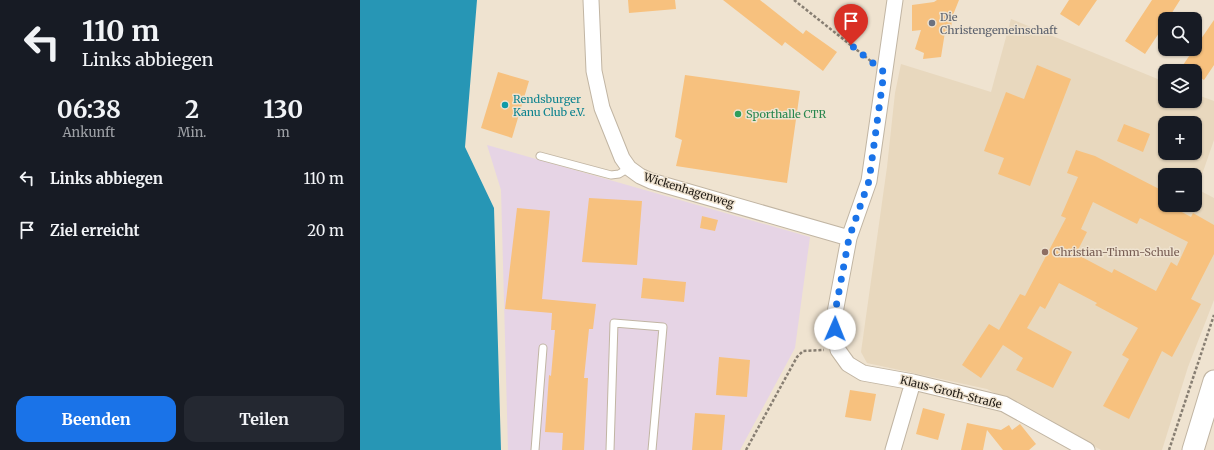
<!DOCTYPE html>
<html lang="de">
<head>
<meta charset="utf-8">
<style>
  :root { --surface:#171b24; --page:#242831; --text:#f1f3f6; --muted:#9ea1a6; --accent:#1a73e8 }
  body { margin:0; font-family:Merriweather,serif; background:var(--page); color:var(--text); height:100vh; display:flex; flex-direction:column; font-size:15px; white-space:nowrap }
  * { box-sizing:border-box; margin:0 }
  p { font-size:13px; color:var(--muted) }
  .icon { flex:none; width:22px; height:22px; fill:none; stroke:currentColor; stroke-width:2; stroke-linecap:round; stroke-linejoin:round }
  .map { position:relative; flex:1; overflow:hidden }
  .panel { display:flex; flex-direction:column; background:var(--surface); width:360px }
  .panel>* { flex:none }
  .guide { background:#171b24; color:var(--text); overflow:hidden }
  .buttons { position:absolute; left:798px; top:12px; display:grid; gap:8px }
  .buttons a { display:grid; place-items:center; width:44px; height:44px; border-radius:8px; background:var(--surface); box-shadow:0 1px 3px #0004; font-size:20px }
  .pin { position:absolute; display:grid; place-items:center; width:34px; height:34px; color:#fff; margin:-41px -17px; border-radius:50% 50% 50% 0; rotate:-45deg; box-shadow:0 0 4px #0007 }
  .pin .icon { rotate:45deg }
  .me { position:absolute; width:44px; margin:-22px; rotate:1deg; stroke-linejoin:round; filter:drop-shadow(0 0 3px #0008) }
  .turn { display:flex; align-items:center; gap:14px; height:84px; padding:0 16px; font-size:18px }
  .turn .icon { width:52px; height:52px; stroke-width:2.5 }
  .turn b { display:block; font-size:28px; line-height:34px }
  .eta { display:flex; justify-content:space-evenly; align-items:center; height:68px; text-align:center }
  .eta b { font-size:24px; font-weight:700; line-height:28px }
  .cta { display:flex; gap:8px; margin-top:auto; padding:8px 16px }
  .cta a { flex:1; height:46px; border-radius:12px; background:var(--accent); color:#fff; font-size:16px; font-weight:700; line-height:46px; text-align:center }
  .cta a+a { background:var(--page); color:var(--text) }
  ul { padding:0; list-style:none }
  li { display:flex; align-items:center; gap:12px; height:52px; padding:0 16px }
  li div { flex:1 }
  li b { display:block; font-size:15px }
  li em { font-style:normal }
  main { display:flex; flex:1; min-height:0 }
  .map>svg:first-child { display:block }
  .industrial { fill:#e6d4e5 }
  .built { fill:#e8d8be; fill-rule:evenodd }
  .water { fill:#2796b5 }
  .building { fill:#f7c17e; fill-rule:evenodd }
  .lines { fill:none; stroke-linecap:round; stroke-linejoin:round }
  .lane-casing { stroke:#c1b5a3; stroke-width:9 }
  .street-casing { stroke:#c1b5a3; stroke-width:17 }
  .secondary-casing { stroke:#c1b5a3; stroke-width:23 }
  .path { stroke:#877e72; stroke-width:2.5; stroke-dasharray:3 2; stroke-linecap:butt }
  .lane { stroke:#fff; stroke-width:7 }
  .street { stroke:#fff; stroke-width:15 }
  .secondary { stroke:#fff; stroke-width:21 }
  .route { stroke:#1a73e8; stroke-width:7; stroke-dasharray:0 12.6 }
  .worship-dot { fill:#6b7280; stroke:#efe3d0; stroke-width:1.5 }
  .culture-dot { fill:#0f9aa8; stroke:#efe3d0; stroke-width:1.5 }
  .leisure-dot { fill:#2e9e5b; stroke:#efe3d0; stroke-width:1.5 }
  .education-dot { fill:#8d6e63; stroke:#efe3d0; stroke-width:1.5 }
  .labels { text-anchor:middle; dominant-baseline:central; stroke-width:3; stroke-linejoin:round; paint-order:stroke }
  .worship-label { font-size:11px; fill:#5b616d; stroke:#efe3d0; text-anchor:start }
  .culture-label { font-size:11px; fill:#0d838f; stroke:#efe3d0; text-anchor:start }
  .leisure-label { font-size:11px; fill:#27864d; stroke:#efe3d0; text-anchor:start }
  .street-label { font-size:11px; fill:#201b15; stroke:#efe3d0 }
  .education-label { font-size:11px; fill:#785e54; stroke:#efe3d0; text-anchor:start }
</style>
</head>
<body>
<main>
<section class="panel">
<div class="guide">
<div class="turn"><svg class="icon" aria-label="left" viewBox="0 0 24 24"><path d="M17 20v-9H6M10 6l-5 5 5 5"/></svg><div><b>110 m</b>Links abbiegen</div></div>
</div>
<div class="eta">
<div><b>06:38</b><p>Ankunft</p></div>
<div><b>2</b><p>Min.</p></div>
<div><b>130</b><p>m</p></div>
</div>
<ul>
<li><svg class="icon" aria-label="left" viewBox="0 0 24 24"><path d="M17 20v-9H6M10 6l-5 5 5 5"/></svg><div><b>Links abbiegen</b></div><em>110 m</em></li>
<li><svg class="icon" aria-label="arrive" viewBox="0 0 24 24"><path d="M6 21V4h12l-3 4 3 4H6"/></svg><div><b>Ziel erreicht</b></div><em>20 m</em></li>
</ul>
<div class="cta"><a>Beenden</a><a>Teilen</a></div>
</section>
<div class="map">
<svg width="854" height="450" viewBox="0 0 854 450">
  <rect width="100%" height="100%" fill="#efe3d0"/>
  <path class="industrial" d="M 127,145 L 450,237 L 435,348 L 380,450 L 148,450 L 141,190 Z"/>
  <path class="built" d="M 651,19 L 805,82 L 805,101 L 835,101 L 835,94 L 854,101 L 854,140 L 837,189 L 854,198 L 854,300 L 828,367 L 802,450 L 741,450 L 627,389 L 507,363 L 501,352 L 527,167 L 535,93 L 541,64 L 631,92 ZM 805,123 L 835,123 L 835,153 L 805,153 ZM 805,175 L 835,175 L 835,205 L 805,205 Z"/>
  <path class="water" d="M 0,0 L 117,0 L 105,147 L 134,208 L 141,450 L 0,450 Z"/>
  <path class="building" d="M 268,0 L 315,0 L 316,9 L 269,13 Z
    M 363,0 L 400,0 L 443,34 L 446,30 L 477,52 L 463,71 L 425,42 L 422,46 Z
    M 577,0 L 599,0 L 593,15 L 590,33 L 585,32 L 581,57 L 563,59 L 564,53 L 555,49 L 561,30 L 552,31 L 552,5 L 574,2 Z
    M 709,0 L 737,0 L 719,26 L 700,14 Z
    M 792,0 L 820,0 L 808,19 L 805,19 L 805,24 L 785,54 L 765,41 Z
    M 854,20 L 854,65 L 844,80 L 835,74 L 835,71 L 831,71 L 823,65 Z
    M 677,65 L 711,79 L 670,186 L 638,174 L 644,158 L 624,151 L 646,92 L 664,99 Z
    M 138,72 L 169,81 L 152,138 L 121,128 Z
    M 325,75 L 440,91 L 427,183 L 316,166 L 322,140 L 315,137 Z
    M 764,124 L 790,134 L 783,152 L 757,141 Z
    M 716,150 L 735,156 L 805,192 L 805,205 L 809,205 L 831,217 L 833,213 L 854,225 L 854,254 L 831,299 L 841,304 L 812,357 L 802,351 L 769,419 L 743,406 L 769,359 L 762,355 L 778,328 L 735,305 L 737,303 L 699,283 L 685,309 L 680,306 L 667,328 L 712,352 L 693,388 L 656,370 L 663,358 L 643,345 L 621,378 L 602,365 L 629,324 L 639,330 L 660,294 L 665,296 L 706,218 L 701,216 L 718,177 L 707,173 ZM 733,202 L 777,224 L 780,218 L 828,242 L 817,266 L 811,262 L 796,291 L 754,269 L 752,273 L 716,254 L 727,232 L 721,229 Z
    M 229,198 L 282,201 L 277,265 L 222,262 Z
    M 157,208 L 190,211 L 182,299 L 236,304 L 233,329 L 229,329 L 224,378 L 228,378 L 224,450 L 202,450 L 203,433 L 185,432 L 189,375 L 191,376 L 195,330 L 191,330 L 192,313 L 145,309 Z
    M 342,216 L 358,220 L 355,231 L 340,228 Z
    M 283,278 L 326,282 L 324,302 L 281,298 Z
    M 359,357 L 390,360 L 387,397 L 356,395 Z
    M 490,390 L 516,394 L 511,421 L 485,417 Z
    M 563,408 L 585,414 L 578,440 L 556,434 Z
    M 335,413 L 365,415 L 362,450 L 332,450 Z
    M 607,423 L 641,430 L 649,425 L 652,430 L 660,424 L 676,444 L 669,450 L 643,450 L 627,430 L 623,450 L 601,450 Z"/>
  <g class="lines">
    <g class="lane-casing">
      <path id="lane" d="M 180,156 L 251,175 L 259,174 L 269,168
        M 175,450 L 183,348
        M 250,450 L 254,323 L 303,327 L 292,450"/>
    </g>
    <g class="street-casing">
      <path id="street" d="M 231,0 L 234,71 L 242,108 L 262,158 L 269,168 L 280,176 L 291,181 L 489,238
        M 535,0 L 509,181 L 489,238 L 474,318 L 478,350 L 488,364 L 503,373 L 553,382 L 644,404 L 727,450
        M 533,450 L 553,382"/>
    </g>
    <g class="secondary-casing">
      <path id="secondary" d="M 833,450 L 854,381"/>
    </g>
    <path class="path" d="M 434,0 L 512,62
      M 386,450 L 437,357 L 443,351 L 464,350
      M 809,450 L 854,315"/>
    <use href="#lane" class="lane"/>
    <use href="#street" class="street"/>
    <use href="#secondary" class="secondary"/>
  </g>
  <g class="lines">
    <path class="route" d="M 475,329 L 474,318 L 489,238 L 509,181 L 524,72 L 491,45"/>
  </g>
  <circle class="worship-dot" cx="572" cy="23" r="4"/>
  <circle class="culture-dot" cx="145" cy="105" r="4"/>
  <circle class="leisure-dot" cx="378" cy="114" r="4"/>
  <circle class="education-dot" cx="685" cy="252" r="4"/>
  <g class="labels">
    <g class="worship-label">
      <text x="580" y="17">Die<tspan x="580" dy="13">Christengemeinschaft</tspan></text>
    </g>
    <g class="culture-label">
      <text x="153" y="99">Rendsburger<tspan x="153" dy="13">Kanu Club e.V.</tspan></text>
    </g>
    <g class="leisure-label">
      <text x="386" y="114">Sporthalle CTR</text>
    </g>
    <g class="street-label">
      <text transform="translate(329 190) rotate(17)">Wickenhagenweg</text>
      <text transform="translate(591 392) rotate(14)">Klaus-Groth-Straße</text>
    </g>
    <g class="education-label">
      <text x="693" y="252">Christian-Timm-Schule</text>
    </g>
  </g>
</svg>
<div class="buttons">
<a><svg class="icon" aria-label="search" viewBox="0 0 24 24"><circle cx="10" cy="10" r="6"/><path d="M15 15l6 6"/></svg></a>
<a><svg class="icon" aria-label="layers" viewBox="0 0 24 24"><path d="M12 4l9 5-9 5-9-5zM3 14l9 5 9-5"/></svg></a>
<a>+</a>
<a>−</a>
</div>
<div class="pin" style="left:491px;top:45px;background:#d93025"><svg class="icon" aria-label="arrive" viewBox="0 0 24 24"><path d="M6 21V4h12l-3 4 3 4H6"/></svg></div>
<svg class="me" style="left:475px;top:329px" viewBox="-20 -20 40 40"><circle r="19" fill="#fff"/><path d="M0-13L10 11 0 6-10 11z" fill="#1a73e8"/></svg>
</div>
</main>
</body>
</html>
